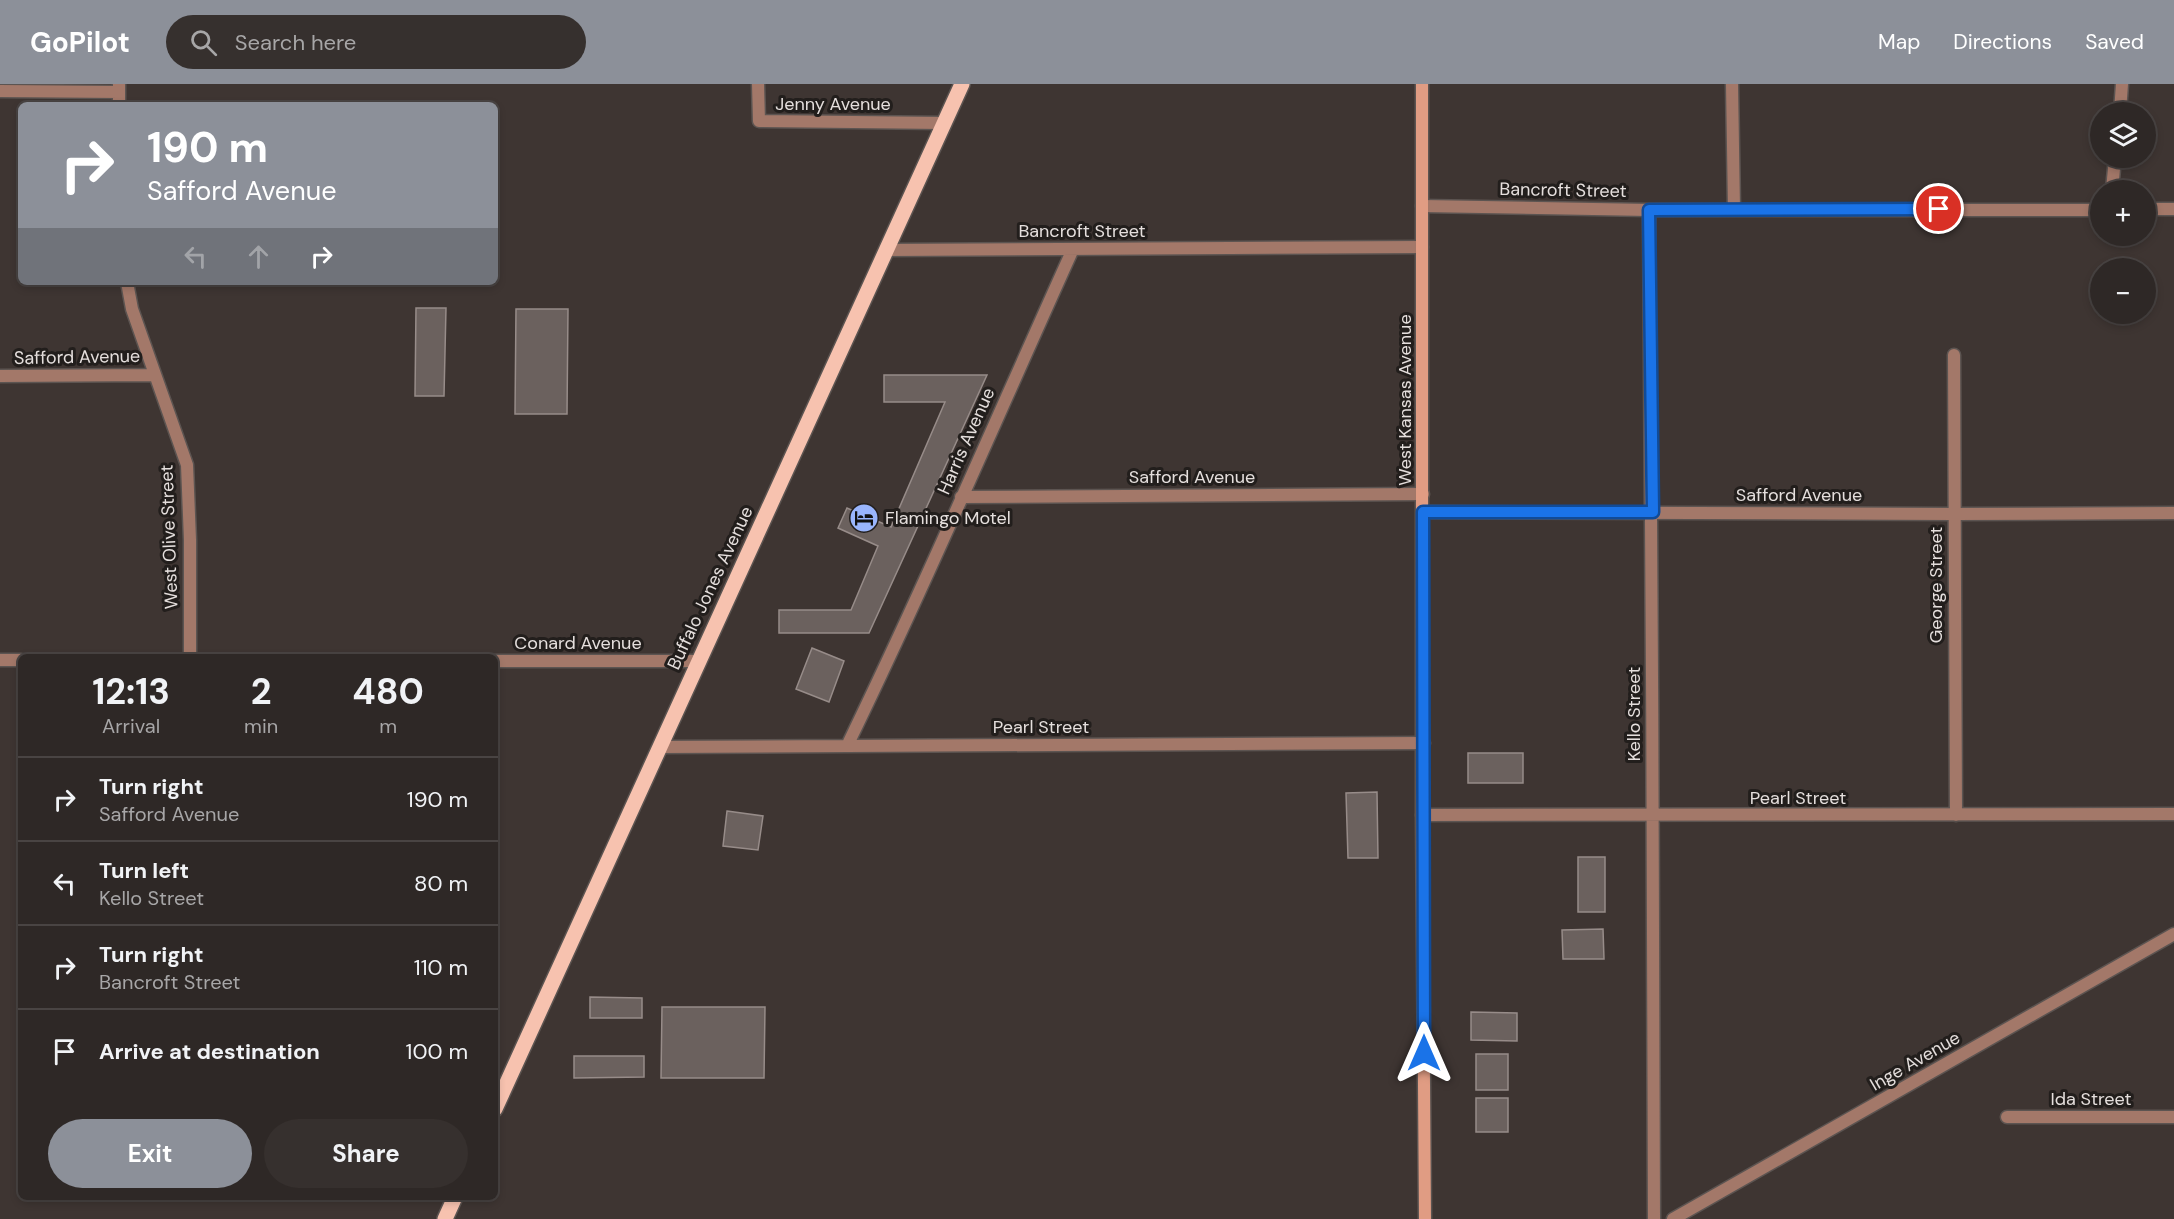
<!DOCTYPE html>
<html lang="en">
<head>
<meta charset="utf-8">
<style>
  :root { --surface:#2e2826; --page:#36302e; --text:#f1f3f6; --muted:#a7a6a7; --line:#494443; --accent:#8c9099 }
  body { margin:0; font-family:"DM Sans",sans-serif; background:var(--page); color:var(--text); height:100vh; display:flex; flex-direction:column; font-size:22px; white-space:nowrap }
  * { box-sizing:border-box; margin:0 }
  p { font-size:20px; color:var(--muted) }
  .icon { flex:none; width:33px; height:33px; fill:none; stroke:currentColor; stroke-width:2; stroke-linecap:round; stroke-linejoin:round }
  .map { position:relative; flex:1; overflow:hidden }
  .side { position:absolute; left:18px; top:570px; width:480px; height:546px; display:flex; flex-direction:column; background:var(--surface); border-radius:9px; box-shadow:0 3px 9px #0003,0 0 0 2px var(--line) }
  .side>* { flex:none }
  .hud { position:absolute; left:18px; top:18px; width:480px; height:183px; border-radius:9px; box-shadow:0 3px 9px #0003,0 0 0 2px var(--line); background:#8c9099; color:#fff; overflow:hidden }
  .buttons { position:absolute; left:2090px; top:18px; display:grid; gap:12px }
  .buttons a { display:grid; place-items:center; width:66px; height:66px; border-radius:50%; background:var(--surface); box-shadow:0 3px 9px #0003,0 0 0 2px var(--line); font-size:30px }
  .pin { position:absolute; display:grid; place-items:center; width:51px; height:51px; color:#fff; margin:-26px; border:3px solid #fff; border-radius:50%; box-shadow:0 2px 6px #0007 }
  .me { position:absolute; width:66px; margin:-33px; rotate:0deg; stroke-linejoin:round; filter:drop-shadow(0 0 4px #0008) }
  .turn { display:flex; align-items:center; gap:21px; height:126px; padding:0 30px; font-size:27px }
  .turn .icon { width:78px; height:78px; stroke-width:2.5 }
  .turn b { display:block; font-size:42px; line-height:51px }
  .lanes { display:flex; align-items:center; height:57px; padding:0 30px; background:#0003; justify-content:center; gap:30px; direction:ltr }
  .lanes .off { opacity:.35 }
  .eta { display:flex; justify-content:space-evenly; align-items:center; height:102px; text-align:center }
  .eta b { font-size:36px; font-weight:700; line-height:42px }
  .action { display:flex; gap:12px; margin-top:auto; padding:12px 30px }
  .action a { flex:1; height:69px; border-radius:36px; background:var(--accent); color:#fff; font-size:24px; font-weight:700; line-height:69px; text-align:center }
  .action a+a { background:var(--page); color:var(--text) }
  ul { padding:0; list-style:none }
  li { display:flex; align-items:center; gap:18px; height:84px; padding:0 30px; border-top:2px solid var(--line) }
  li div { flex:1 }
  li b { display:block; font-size:22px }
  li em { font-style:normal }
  header { display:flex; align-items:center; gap:36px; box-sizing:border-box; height:84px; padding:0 30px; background:var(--accent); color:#fff }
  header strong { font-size:28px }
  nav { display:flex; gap:33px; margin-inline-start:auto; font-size:21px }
  .search { width:420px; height:54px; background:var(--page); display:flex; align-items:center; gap:15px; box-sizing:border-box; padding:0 21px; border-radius:33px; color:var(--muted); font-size:22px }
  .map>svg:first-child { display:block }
  .building { fill:#6b615e; stroke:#978c89; stroke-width:1.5 }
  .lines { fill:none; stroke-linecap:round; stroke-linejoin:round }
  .street-casing { stroke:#5c5451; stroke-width:15 }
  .secondary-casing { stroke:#5c5451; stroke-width:15 }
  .primary-casing { stroke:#5c5451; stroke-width:18 }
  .street { stroke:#a37869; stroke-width:12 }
  .secondary { stroke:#e09c83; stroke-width:12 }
  .primary { stroke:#f7c2af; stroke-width:15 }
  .route-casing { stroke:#114b97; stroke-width:15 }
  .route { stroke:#1a73e8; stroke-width:10 }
  .labels { text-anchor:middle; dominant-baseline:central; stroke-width:6; stroke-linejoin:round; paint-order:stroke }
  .street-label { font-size:18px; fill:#e5dfdd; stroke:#221e1c }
  .poi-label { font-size:18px; fill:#e5dfdd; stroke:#221e1c; text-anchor:start }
</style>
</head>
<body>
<header>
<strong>GoPilot</strong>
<div class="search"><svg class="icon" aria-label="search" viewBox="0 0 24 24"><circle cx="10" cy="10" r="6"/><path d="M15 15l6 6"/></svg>Search here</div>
<nav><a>Map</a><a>Directions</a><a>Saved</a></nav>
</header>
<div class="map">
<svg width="2174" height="1135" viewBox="0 0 2174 1135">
  <rect width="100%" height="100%" fill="#3e3532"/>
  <path class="building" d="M 416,224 L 446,224 L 444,312 L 415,312 Z
    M 516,225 L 568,225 L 567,330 L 515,330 Z
    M 884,291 L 987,291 L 869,549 L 779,549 L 779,526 L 851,526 L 878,462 L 838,444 L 847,424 L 891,443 L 945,318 L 884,318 Z
    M 812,564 L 844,577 L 829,618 L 796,605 Z
    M 1468,669 L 1523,669 L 1523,699 L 1468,699 Z
    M 1377,708 L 1378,774 L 1348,774 L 1346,709 Z
    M 727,727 L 763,732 L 758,766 L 723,762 Z
    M 1578,773 L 1605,773 L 1605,828 L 1578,828 Z
    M 1603,845 L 1604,875 L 1563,875 L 1562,846 Z
    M 590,913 L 642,914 L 642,934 L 590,934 Z
    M 662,923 L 765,923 L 764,994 L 661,994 Z
    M 1471,928 L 1517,929 L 1517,957 L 1471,956 Z
    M 1476,970 L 1508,970 L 1508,1006 L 1476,1006 Z
    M 574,972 L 644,972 L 644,993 L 574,994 Z
    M 1476,1014 L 1508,1014 L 1508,1048 L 1476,1048 Z"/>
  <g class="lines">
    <g class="street-casing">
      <path id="street" d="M 758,0 L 759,37 L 944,39
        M 1732,0 L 1734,125
        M 119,1 L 119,21
        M 0,7 L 119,8
        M 2120,28 L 2122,0
        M 2112,106 L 2115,74
        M 1422,122 L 1649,126 L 2100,126
        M 2145,125 L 2174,125
        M 1649,126 C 1653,462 1652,799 1654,1135
        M 886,166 L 1422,163
        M 127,198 L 132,225 L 187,381 L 190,456 L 190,573
        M 1954,271 L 1956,731
        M 0,292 L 154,291
        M 961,413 L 1423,410
        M 1423,428 L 1954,430 L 2174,429
        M 0,576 L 21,576
        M 495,577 L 698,577
        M 847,662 C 926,499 998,331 1073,165
        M 659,663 L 1424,659
        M 1422,731 L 2174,730
        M 2007,1033 L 2174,1033
        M 1673,1135 L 2174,850"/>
    </g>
    <g class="secondary-casing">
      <path id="secondary" d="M 1422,0 L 1422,731 L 1425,1135"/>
    </g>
    <g class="primary-casing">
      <path id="primary" d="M 495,1025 L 962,0
        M 445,1135 L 455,1113"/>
    </g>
    <use href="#street" class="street"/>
    <use href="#secondary" class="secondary"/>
    <use href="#primary" class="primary"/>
  </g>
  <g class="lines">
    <g class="route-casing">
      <path id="route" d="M 1424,969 L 1423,428 L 1653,428 L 1649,126 L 1939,125"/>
    </g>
    <use href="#route" class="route"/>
  </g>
  <defs>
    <g id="hotel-disc" transform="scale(1.5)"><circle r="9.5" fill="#99b5fd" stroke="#221e1c"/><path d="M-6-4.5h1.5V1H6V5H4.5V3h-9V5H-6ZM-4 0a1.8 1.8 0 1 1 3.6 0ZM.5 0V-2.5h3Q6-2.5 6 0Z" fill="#111"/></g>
  </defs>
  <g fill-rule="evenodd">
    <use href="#hotel-disc" x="864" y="434"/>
  </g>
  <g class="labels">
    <g class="street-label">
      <text x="833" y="20">Jenny Avenue</text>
      <text transform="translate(1563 106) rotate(1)">Bancroft Street</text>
      <text x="1082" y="147">Bancroft Street</text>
      <text transform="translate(77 273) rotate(-1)">Safford Avenue</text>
      <text transform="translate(1405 316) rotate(-90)">West Kansas Avenue</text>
      <text transform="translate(966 357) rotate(-66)">Harris Avenue</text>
      <text x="1192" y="393">Safford Avenue</text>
      <text x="1799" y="411">Safford Avenue</text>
      <text transform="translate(169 453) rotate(-92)">West Olive Street</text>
      <text transform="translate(1936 501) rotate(-90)">George Street</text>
      <text transform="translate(710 504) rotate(-65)">Buffalo Jones Avenue</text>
      <text x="578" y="559">Conard Avenue</text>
      <text transform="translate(1634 630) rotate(-90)">Kello Street</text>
      <text x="1041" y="643">Pearl Street</text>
      <text x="1798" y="714">Pearl Street</text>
      <text transform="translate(1915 977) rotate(-30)">Inge Avenue</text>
      <text x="2091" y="1015">Ida Street</text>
    </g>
    <g class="poi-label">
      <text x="885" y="434">Flamingo Motel</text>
    </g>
  </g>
</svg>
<div class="buttons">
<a><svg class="icon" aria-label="layers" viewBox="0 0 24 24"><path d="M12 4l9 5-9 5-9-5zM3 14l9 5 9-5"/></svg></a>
<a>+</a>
<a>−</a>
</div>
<div class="pin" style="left:1939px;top:125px;background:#d93025"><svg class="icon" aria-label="arrive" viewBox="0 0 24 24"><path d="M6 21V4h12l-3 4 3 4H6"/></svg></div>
<svg class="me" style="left:1424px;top:969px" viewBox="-20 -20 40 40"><path d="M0-17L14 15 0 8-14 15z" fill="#1a73e8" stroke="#fff" stroke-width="4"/></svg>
<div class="hud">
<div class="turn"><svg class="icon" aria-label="right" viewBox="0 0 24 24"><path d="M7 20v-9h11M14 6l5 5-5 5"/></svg><div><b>190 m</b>Safford Avenue</div></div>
<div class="lanes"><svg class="icon off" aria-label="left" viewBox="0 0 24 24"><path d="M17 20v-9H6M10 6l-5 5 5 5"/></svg><svg class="icon off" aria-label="ahead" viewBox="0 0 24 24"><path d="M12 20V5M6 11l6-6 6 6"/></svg><svg class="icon" aria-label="right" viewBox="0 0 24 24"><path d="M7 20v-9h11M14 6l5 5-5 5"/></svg></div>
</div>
<section class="side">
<div class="eta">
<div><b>12:13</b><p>Arrival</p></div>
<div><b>2</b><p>min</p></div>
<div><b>480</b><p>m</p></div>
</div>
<ul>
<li><svg class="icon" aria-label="right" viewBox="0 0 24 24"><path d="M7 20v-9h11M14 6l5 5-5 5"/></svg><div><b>Turn right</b><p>Safford Avenue</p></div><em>190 m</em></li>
<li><svg class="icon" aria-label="left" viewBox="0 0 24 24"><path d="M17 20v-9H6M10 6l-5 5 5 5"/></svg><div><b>Turn left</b><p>Kello Street</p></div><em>80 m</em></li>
<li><svg class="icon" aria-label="right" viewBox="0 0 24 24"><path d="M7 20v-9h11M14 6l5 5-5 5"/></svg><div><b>Turn right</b><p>Bancroft Street</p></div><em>110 m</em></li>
<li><svg class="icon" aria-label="arrive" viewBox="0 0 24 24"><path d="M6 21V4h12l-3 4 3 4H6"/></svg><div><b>Arrive at destination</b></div><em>100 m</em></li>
</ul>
<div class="action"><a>Exit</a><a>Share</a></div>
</section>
</div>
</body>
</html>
